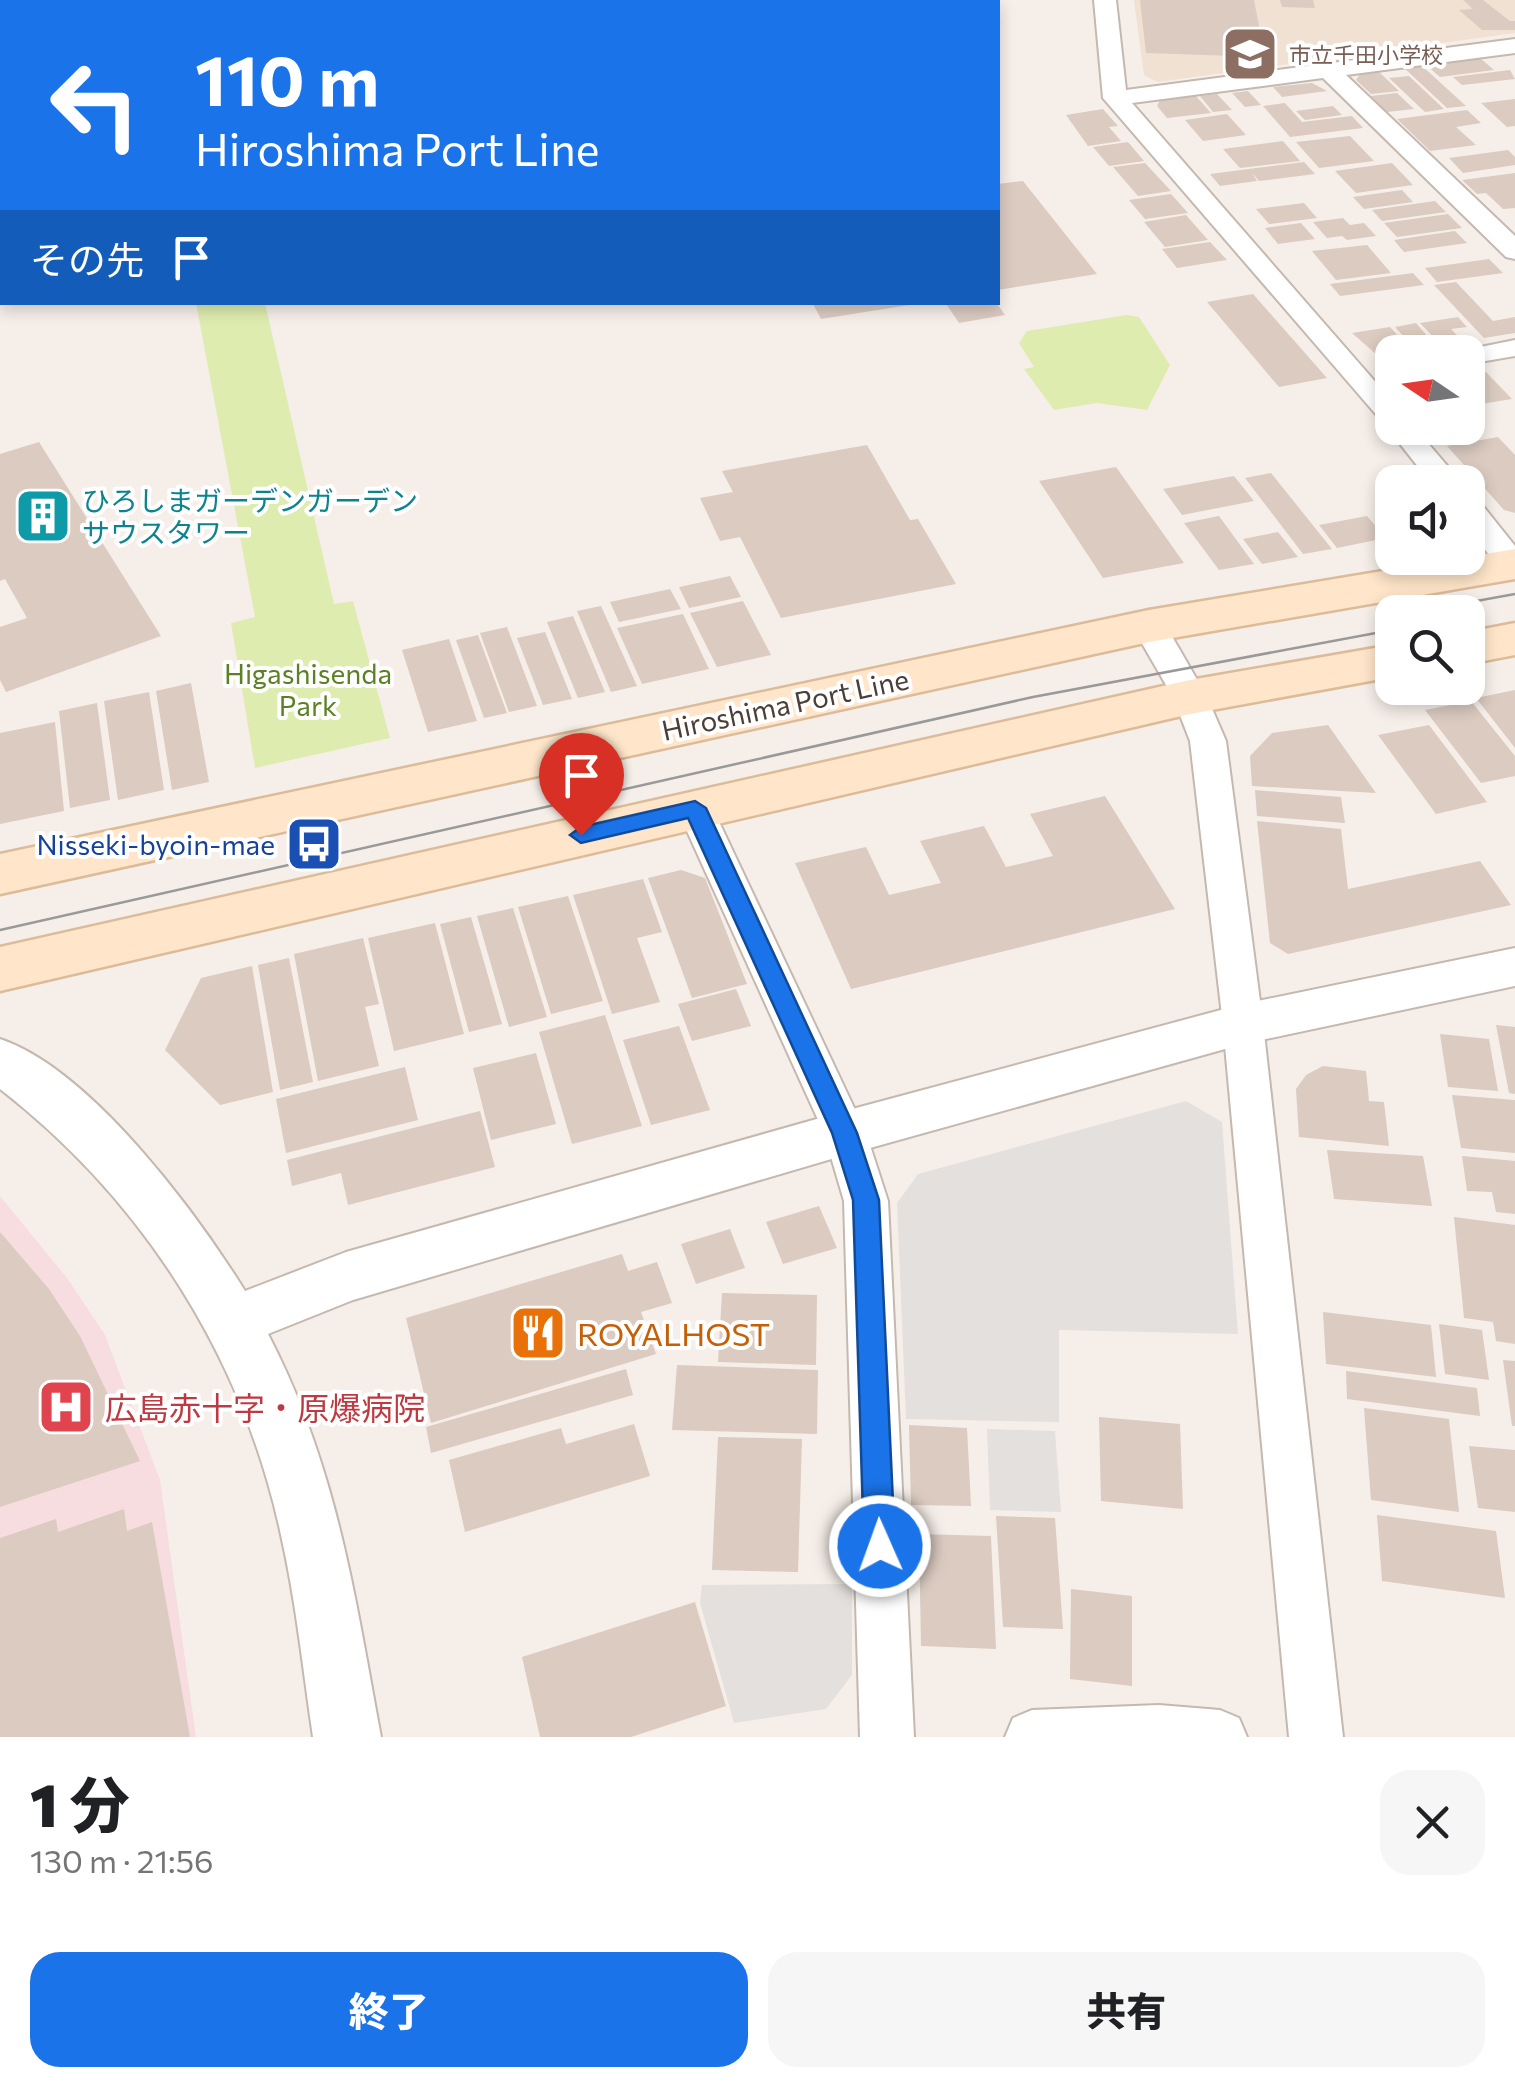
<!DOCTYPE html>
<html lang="ja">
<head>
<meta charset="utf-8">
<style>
  :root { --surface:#fff; --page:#f6f6f6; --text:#202124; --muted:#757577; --accent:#1a73e8 }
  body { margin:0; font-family:Commissioner,"Noto Sans JP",sans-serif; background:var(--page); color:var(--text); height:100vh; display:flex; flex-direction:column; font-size:38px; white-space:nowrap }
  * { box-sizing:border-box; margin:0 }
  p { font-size:32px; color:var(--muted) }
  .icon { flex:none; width:55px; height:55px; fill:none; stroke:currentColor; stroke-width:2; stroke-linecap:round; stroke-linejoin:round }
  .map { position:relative; height:1737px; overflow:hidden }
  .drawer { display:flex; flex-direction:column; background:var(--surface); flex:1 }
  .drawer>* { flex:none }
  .banner { position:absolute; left:0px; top:0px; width:1000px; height:305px; box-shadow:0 5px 15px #0003; background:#1a73e8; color:#fff; overflow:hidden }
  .needle { width:65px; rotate:283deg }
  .tools { position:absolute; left:1375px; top:335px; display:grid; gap:20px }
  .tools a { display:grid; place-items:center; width:110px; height:110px; border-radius:20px; background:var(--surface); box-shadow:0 5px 15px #0003; font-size:50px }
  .pin { position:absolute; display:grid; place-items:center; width:85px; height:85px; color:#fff; margin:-102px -42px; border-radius:50% 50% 50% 0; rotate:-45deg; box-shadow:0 0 10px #0007 }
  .pin .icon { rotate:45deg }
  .me { position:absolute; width:110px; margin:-55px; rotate:358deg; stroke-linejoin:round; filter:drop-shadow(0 0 8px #0008) }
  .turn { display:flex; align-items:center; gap:35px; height:210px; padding:0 30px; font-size:45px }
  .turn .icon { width:130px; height:130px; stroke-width:2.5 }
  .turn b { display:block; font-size:70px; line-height:85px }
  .then { display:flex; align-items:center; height:95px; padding:0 30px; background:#0003; gap:20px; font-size:38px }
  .round { display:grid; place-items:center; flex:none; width:105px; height:105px; border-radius:30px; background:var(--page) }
  .summary { display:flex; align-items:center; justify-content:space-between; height:170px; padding:0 30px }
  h1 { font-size:60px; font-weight:800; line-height:75px }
  .button { display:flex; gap:20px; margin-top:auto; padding:20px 30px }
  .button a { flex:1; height:115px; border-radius:30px; background:var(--accent); color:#fff; font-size:40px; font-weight:800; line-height:115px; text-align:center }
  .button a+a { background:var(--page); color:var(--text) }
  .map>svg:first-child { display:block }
  .education { fill:#f0e1d3 }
  .medical { fill:#f7dddf }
  .green { fill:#deecb0 }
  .parking { fill:#e4e0de }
  .building { fill:#dbcbc1 }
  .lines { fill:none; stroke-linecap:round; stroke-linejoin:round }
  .minor-casing { stroke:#c5b8ae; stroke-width:4 }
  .tertiary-casing { stroke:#c5b8ae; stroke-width:4 }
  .secondary-casing { stroke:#dcbb99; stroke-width:5 }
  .minor { fill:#fff; fill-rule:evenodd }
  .tertiary { fill:#fff; fill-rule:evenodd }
  .secondary { fill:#ffe6ca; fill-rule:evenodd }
  .tram { stroke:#999; stroke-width:2.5 }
  .route { fill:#1a73e8; stroke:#114b97; stroke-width:2.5 }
  .labels { text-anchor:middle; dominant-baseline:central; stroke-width:8; stroke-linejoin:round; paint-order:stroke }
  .far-education-label { font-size:22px; fill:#785e54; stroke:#fff; text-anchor:start }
  .culture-label { font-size:28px; fill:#0d838f; stroke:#fff; text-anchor:start }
  .park-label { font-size:28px; fill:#5c8125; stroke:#fff }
  .street-label { font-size:28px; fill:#4a3e37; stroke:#fff }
  .transit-label { font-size:28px; fill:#164399; stroke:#fff; text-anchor:end }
  .near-food-label { font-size:32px; fill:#c56008; stroke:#fff; text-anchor:start }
  .near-health-label { font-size:32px; fill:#be3a42; stroke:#fff; text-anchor:start }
</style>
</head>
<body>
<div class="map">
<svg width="1515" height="1737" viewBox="0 0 1515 1737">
  <rect width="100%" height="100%" fill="#f6efe9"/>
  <path class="education" d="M 1134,0 L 1515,0 L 1515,33 L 1158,82 L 1144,75 Z"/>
  <path class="medical" d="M 0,1196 L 67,1278 L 105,1335 L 160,1480 L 196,1737 L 0,1737 Z"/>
  <path class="green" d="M 196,303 L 265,303 L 334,604 L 353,601 L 390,738 L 255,768 L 231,623 L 255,617 Z
    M 1127,315 L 1139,317 L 1170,365 L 1147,410 L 1097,403 L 1054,410 L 1024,369 L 1034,367 L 1019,343 L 1027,331 Z"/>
  <path class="parking" d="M 1186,1101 L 1222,1122 L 1238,1334 L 1059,1330 L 1059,1422 L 906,1419 L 897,1203 L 918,1174 Z
    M 987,1429 L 1055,1431 L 1061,1512 L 990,1510 Z
    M 852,1584 L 852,1675 L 826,1709 L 734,1723 L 700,1603 L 702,1585 Z"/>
  <path class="building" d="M 1140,0 L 1254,0 L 1265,57 L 1146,53 Z
    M 1280,0 L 1313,0 L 1315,8 L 1282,7 Z
    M 1463,0 L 1483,0 L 1510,21 L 1515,21 L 1515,30 L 1482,30 L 1459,10 L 1473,9 Z
    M 1480,58 L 1494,70 L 1440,77 L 1426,65 Z
    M 1421,65 L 1466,106 L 1447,108 L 1403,67 Z
    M 1510,70 L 1515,79 L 1462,85 L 1453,77 Z
    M 1378,71 L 1399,91 L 1371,94 L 1356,80 L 1361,73 Z
    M 1409,76 L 1444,109 L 1425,112 L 1389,78 Z
    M 1312,83 L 1327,91 L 1282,97 L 1273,87 Z
    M 1248,91 L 1261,105 L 1245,107 L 1232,93 Z
    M 1397,93 L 1414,109 L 1387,112 L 1371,96 Z
    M 1217,94 L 1232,110 L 1213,112 L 1200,96 Z
    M 1196,96 L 1211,113 L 1167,118 L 1157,106 L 1160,100 Z
    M 1515,99 L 1515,126 L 1507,127 L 1481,103 Z
    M 1285,103 L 1302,122 L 1352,116 L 1363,128 L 1290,137 L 1263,106 Z
    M 1333,106 L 1342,115 L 1305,120 L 1296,111 Z
    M 1103,109 L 1118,126 L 1109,127 L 1121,141 L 1088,146 L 1066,115 Z
    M 1467,110 L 1481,123 L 1456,127 L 1476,145 L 1430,151 L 1397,119 Z
    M 1227,114 L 1246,135 L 1203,141 L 1185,120 Z
    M 1350,136 L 1374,161 L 1319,168 L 1296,142 Z
    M 1283,141 L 1300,161 L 1240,168 L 1223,149 Z
    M 1128,142 L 1144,161 L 1109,166 L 1093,147 Z
    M 1508,150 L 1515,157 L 1515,165 L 1463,173 L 1449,158 Z
    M 1304,162 L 1315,174 L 1259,181 L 1252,173 L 1257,181 L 1220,186 L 1210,174 Z
    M 1145,163 L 1171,191 L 1138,196 L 1113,167 Z
    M 1392,163 L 1413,185 L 1356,193 L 1335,171 Z
    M 1515,173 L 1515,208 L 1503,209 L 1486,193 L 1477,194 L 1462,180 Z
    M 1023,181 L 1097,274 L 998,290 L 998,184 Z
    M 1402,190 L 1413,202 L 1364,209 L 1353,197 Z
    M 1171,194 L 1188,213 L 1145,219 L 1129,200 Z
    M 1435,201 L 1446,212 L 1382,221 L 1372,210 Z
    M 1304,203 L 1317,218 L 1269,224 L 1256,209 Z
    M 1448,214 L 1462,228 L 1397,237 L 1384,223 Z
    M 1186,215 L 1208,240 L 1165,247 L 1144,222 Z
    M 1343,218 L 1350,225 L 1364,223 L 1376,236 L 1347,240 L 1342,236 L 1327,238 L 1313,222 Z
    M 1301,223 L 1315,239 L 1278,244 L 1265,228 Z
    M 1455,231 L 1467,243 L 1404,252 L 1394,240 Z
    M 1210,242 L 1227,260 L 1177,268 L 1162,249 Z
    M 1367,245 L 1391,273 L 1336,280 L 1312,251 Z
    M 1489,259 L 1503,273 L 1437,282 L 1425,268 Z
    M 1413,273 L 1424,285 L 1340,296 L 1330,284 Z
    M 1456,282 L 1493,321 L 1515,317 L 1515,333 L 1484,338 L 1434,285 Z
    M 1253,294 L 1327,378 L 1279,387 L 1207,302 Z
    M 812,302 L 909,302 L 909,305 L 821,319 Z
    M 945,302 L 996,302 L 1005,315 L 959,323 Z
    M 1458,317 L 1467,327 L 1451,329 L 1463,342 L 1441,345 L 1420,323 Z
    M 1416,323 L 1436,346 L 1415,349 L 1395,327 Z
    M 1390,327 L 1411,350 L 1377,355 L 1352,333 Z
    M 1486,372 L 1512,399 L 1481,404 L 1468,389 L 1468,375 Z
    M 1498,437 L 1515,455 L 1515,513 L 1504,510 L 1447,446 Z
    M 39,442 L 161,636 L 6,692 L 0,680 L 0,627 L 27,618 L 5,579 L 0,581 L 0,454 Z
    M 867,445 L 910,520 L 918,519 L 956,584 L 781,618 L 740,537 L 720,541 L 700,498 L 733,492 L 722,471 Z
    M 1116,467 L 1184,563 L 1103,578 L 1039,481 Z
    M 1271,473 L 1332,549 L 1303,554 L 1245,478 Z
    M 1234,476 L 1254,501 L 1182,515 L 1163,489 Z
    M 1219,516 L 1254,564 L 1219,570 L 1184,523 Z
    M 1367,516 L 1386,538 L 1337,548 L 1319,525 Z
    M 1278,532 L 1298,557 L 1262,564 L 1243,539 Z
    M 730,576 L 741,597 L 689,608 L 679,587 Z
    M 670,589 L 681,609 L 619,622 L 610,602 Z
    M 743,601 L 771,655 L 717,667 L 690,613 Z
    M 601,606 L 637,686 L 611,692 L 577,611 Z
    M 683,614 L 709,669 L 642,684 L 617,628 Z
    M 573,616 L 605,692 L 578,698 L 547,622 Z
    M 507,627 L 537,706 L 509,712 L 480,633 Z
    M 545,632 L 572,699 L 543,705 L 517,638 Z
    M 478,635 L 507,713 L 484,718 L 456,640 Z
    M 449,639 L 477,721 L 428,732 L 402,650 Z
    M 191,683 L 209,782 L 172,790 L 156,691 Z
    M 1515,690 L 1515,748 L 1476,698 Z
    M 149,692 L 164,790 L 118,800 L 104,701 Z
    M 1471,701 L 1515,756 L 1515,776 L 1481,783 L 1425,710 Z
    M 97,703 L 110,800 L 70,808 L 59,711 Z
    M 55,722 L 64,811 L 0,824 L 0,733 Z
    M 1328,725 L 1376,793 L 1252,786 L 1250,756 L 1272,733 Z
    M 1429,725 L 1487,802 L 1436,814 L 1378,735 Z
    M 1255,790 L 1341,797 L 1345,823 L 1257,816 Z
    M 1105,796 L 1175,909 L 851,989 L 795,863 L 866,847 L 889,895 L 941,883 L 920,841 L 984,826 L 1006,867 L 1053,856 L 1030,814 Z
    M 1257,821 L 1341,829 L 1348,889 L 1480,861 L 1511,905 L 1288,954 L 1270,943 Z
    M 681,870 L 705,878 L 747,984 L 692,998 L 648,878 Z
    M 643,879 L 662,932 L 637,938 L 660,1002 L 612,1014 L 573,895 Z
    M 568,896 L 603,1001 L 551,1014 L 518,907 Z
    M 513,908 L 547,1017 L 509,1027 L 477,916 Z
    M 471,917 L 502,1024 L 469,1032 L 440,924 Z
    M 435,923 L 464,1034 L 394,1051 L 368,938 Z
    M 363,938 L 379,1004 L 365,1007 L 379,1066 L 318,1081 L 294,954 Z
    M 289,958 L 313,1082 L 280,1090 L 258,965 Z
    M 252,966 L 273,1092 L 220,1105 L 165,1050 L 201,978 Z
    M 736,989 L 751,1026 L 692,1041 L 678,1004 Z
    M 605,1015 L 642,1126 L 572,1144 L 539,1032 Z
    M 1496,1025 L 1515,1027 L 1515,1094 L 1509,1093 Z
    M 679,1026 L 710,1110 L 651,1125 L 623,1040 Z
    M 1440,1034 L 1489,1039 L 1498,1091 L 1448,1087 Z
    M 536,1053 L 556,1124 L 491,1140 L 473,1068 Z
    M 1323,1066 L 1366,1071 L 1369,1101 L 1384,1102 L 1389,1146 L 1299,1137 L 1296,1089 L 1306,1075 Z
    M 405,1067 L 418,1120 L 286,1153 L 276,1099 Z
    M 1452,1095 L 1515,1100 L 1515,1153 L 1461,1148 Z
    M 480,1111 L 495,1167 L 348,1205 L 341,1173 L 292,1186 L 287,1160 Z
    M 1327,1150 L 1423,1156 L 1432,1206 L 1334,1199 Z
    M 1462,1156 L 1515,1161 L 1515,1214 L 1496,1212 L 1492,1192 L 1467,1191 Z
    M 819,1206 L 837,1248 L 783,1264 L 766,1222 Z
    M 1454,1217 L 1515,1225 L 1515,1344 L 1496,1341 L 1493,1322 L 1464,1318 Z
    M 730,1229 L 745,1268 L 696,1284 L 681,1244 Z
    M 0,1232 L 49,1289 L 80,1336 L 140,1461 L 0,1507 Z
    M 622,1254 L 628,1271 L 657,1262 L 672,1303 L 641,1312 L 656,1354 L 431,1423 L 406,1318 Z
    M 722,1293 L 817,1295 L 816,1365 L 718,1362 Z
    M 1323,1312 L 1431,1325 L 1436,1377 L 1326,1364 Z
    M 1439,1324 L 1482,1330 L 1489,1380 L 1445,1374 Z
    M 1503,1360 L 1515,1361 L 1515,1426 L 1512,1426 Z
    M 677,1365 L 818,1370 L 817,1434 L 672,1430 Z
    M 626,1369 L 633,1395 L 431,1453 L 426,1427 Z
    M 1346,1371 L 1477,1388 L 1480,1416 L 1347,1399 Z
    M 1364,1408 L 1449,1419 L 1459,1512 L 1371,1500 Z
    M 1099,1417 L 1180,1424 L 1183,1509 L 1101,1501 Z
    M 634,1424 L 650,1476 L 465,1532 L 449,1460 L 561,1428 L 566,1444 Z
    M 909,1425 L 967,1428 L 971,1506 L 911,1505 Z
    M 718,1437 L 802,1439 L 798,1572 L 712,1570 Z
    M 1469,1446 L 1515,1450 L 1515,1512 L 1478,1508 Z
    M 124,1509 L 127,1531 L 152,1522 L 190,1737 L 0,1737 L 0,1538 L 56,1519 L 58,1532 Z
    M 1377,1515 L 1496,1531 L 1505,1598 L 1382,1581 Z
    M 996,1516 L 1055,1518 L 1063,1629 L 1003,1627 Z
    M 919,1534 L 991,1536 L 996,1649 L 921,1646 Z
    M 1071,1589 L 1132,1596 L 1132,1686 L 1070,1679 Z
    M 695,1602 L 726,1706 L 631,1737 L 540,1737 L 522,1657 Z"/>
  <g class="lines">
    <g class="minor-casing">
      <path id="minor" d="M 1094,0 L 1116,0 L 1126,90 L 1515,39 L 1515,53 L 1346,75 L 1515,236 L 1515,259 L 1506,257 L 1323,78 L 1132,103 L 1392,401 L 1392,428 L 1415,428 L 1461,482 L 1430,482 L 1386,426 L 1103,98 Z
        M 1515,340 L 1515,356 L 1468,364 L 1468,352 L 1456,352 Z
        M 1468,499 L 1479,501 L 1515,546 L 1515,573 L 1502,571 L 1468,528 Z
        M 1149,615 L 1161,618 L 1166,626 L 1207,697 L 1226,741 L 1263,1024 L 1343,1737 L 1289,1737 L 1223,1024 L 1190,741 L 1173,697 L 1132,626 L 1137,618 Z
        M 695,796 L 708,800 L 713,809 L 866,1133 L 888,1201 L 914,1737 L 860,1737 L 844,1201 L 824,1133 L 677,809 L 682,800 Z
        M 1159,1705 L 1220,1710 L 1239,1718 L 1247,1737 L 1005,1737 L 1013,1718 L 1032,1710 Z"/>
    </g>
    <g class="tertiary-casing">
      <path id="tertiary" d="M 1515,948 L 1515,986 L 1243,1044 L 845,1155 L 353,1300 L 268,1334 C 337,1467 354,1592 381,1737 L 313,1737 C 303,1670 296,1601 281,1535 C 243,1357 143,1200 0,1089 L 0,1039 C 90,1069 196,1212 245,1291 L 346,1252 L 845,1111 L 1243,1004 Z"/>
    </g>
    <g class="secondary-casing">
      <path id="secondary" d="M 1515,549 L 1515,579 L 1149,642 L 0,894 L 0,854 L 1149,610 Z
        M 1515,623 L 1515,655 L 1468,664 L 1468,632 Z
        M 1392,645 L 1392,677 L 1190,714 L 0,991 L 0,947 L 1190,680 Z"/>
    </g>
    <use href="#minor" class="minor"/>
    <use href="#tertiary" class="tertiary"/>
    <use href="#secondary" class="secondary"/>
    <path class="tram" d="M 1416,612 L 1515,594
      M 0,930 L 1033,697 L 1392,630"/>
  </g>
  <path class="route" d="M 695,801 L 706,808 L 857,1133 L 879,1200 L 895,1546 L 890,1556 L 880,1560 L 869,1556 L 864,1546 L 853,1200 L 832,1133 L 688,818 L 581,843 L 570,835 L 581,827 Z"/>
  <defs>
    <g id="school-square" transform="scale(2.875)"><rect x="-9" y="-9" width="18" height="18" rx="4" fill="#8d6e63" stroke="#fff"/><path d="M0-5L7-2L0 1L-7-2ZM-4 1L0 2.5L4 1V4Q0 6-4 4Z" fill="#fff"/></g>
    <g id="building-square" transform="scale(2.875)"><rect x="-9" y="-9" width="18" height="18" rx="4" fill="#0f9aa8" stroke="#fff"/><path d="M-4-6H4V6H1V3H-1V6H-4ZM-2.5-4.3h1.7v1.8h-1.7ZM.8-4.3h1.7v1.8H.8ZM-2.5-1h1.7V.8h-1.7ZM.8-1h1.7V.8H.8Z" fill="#fff"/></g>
    <g id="bus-square" transform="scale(2.875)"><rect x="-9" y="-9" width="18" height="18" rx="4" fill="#1a4fb4" stroke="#fff"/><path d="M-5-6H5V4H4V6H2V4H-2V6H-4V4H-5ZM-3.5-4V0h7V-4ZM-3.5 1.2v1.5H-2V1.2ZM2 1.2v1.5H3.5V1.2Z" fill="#fff"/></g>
    <g id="restaurant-square" transform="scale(2.875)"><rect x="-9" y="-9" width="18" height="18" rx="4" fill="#e8710a" stroke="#fff"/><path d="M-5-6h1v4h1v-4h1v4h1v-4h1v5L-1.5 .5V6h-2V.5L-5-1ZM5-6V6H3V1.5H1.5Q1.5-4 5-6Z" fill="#fff"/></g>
    <g id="hospital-square" transform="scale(2.875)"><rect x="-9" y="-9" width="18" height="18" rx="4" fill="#e0444e" stroke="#fff"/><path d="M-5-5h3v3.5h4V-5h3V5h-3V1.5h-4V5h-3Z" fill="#fff"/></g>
  </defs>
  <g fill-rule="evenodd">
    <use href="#school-square" x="1250" y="54"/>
    <use href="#building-square" x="43" y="516"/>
    <use href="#bus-square" x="314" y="844"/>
    <use href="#restaurant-square" x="538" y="1333"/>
    <use href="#hospital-square" x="66" y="1407"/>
  </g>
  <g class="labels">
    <g class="far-education-label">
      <text x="1289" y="54">市立千田小学校</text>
    </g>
    <g class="culture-label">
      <text x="82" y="500">ひろしまガーデンガーデン<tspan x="82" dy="32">サウスタワー</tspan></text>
    </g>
    <g class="park-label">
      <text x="308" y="673">Higashisenda<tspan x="308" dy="32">Park</tspan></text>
    </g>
    <g class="street-label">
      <text transform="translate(785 704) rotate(-12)">Hiroshima Port Line</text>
    </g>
    <g class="transit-label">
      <text x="275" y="844">Nisseki-byoin-mae</text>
    </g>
    <g class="near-food-label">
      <text x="577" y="1333">ROYALHOST</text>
    </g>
    <g class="near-health-label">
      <text x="105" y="1407">広島赤十字・原爆病院</text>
    </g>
  </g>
</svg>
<div class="tools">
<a><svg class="needle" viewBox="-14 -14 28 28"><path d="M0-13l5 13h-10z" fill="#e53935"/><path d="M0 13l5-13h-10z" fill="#757577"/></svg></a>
<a><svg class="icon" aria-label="sound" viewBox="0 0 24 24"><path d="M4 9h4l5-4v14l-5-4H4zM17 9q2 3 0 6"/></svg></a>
<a><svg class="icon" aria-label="search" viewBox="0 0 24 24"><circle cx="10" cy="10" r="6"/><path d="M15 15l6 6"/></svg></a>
</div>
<div class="pin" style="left:581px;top:835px;background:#d93025"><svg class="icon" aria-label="arrive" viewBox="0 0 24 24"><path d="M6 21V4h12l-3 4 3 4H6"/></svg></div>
<svg class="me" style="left:880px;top:1546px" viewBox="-20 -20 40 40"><circle r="17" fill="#1a73e8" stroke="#fff" stroke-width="3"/><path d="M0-11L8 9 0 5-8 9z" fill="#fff"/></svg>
<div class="banner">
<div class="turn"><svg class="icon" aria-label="left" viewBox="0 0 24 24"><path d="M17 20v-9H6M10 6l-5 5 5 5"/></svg><div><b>110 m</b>Hiroshima Port Line</div></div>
<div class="then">その先<svg class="icon" aria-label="arrive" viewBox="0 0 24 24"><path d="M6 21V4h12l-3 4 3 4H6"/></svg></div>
</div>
</div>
<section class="drawer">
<div class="summary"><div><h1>1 分</h1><p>130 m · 21:56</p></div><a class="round"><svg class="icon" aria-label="close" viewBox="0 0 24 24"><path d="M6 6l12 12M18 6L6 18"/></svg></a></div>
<div class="button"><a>終了</a><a>共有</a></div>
</section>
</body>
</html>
